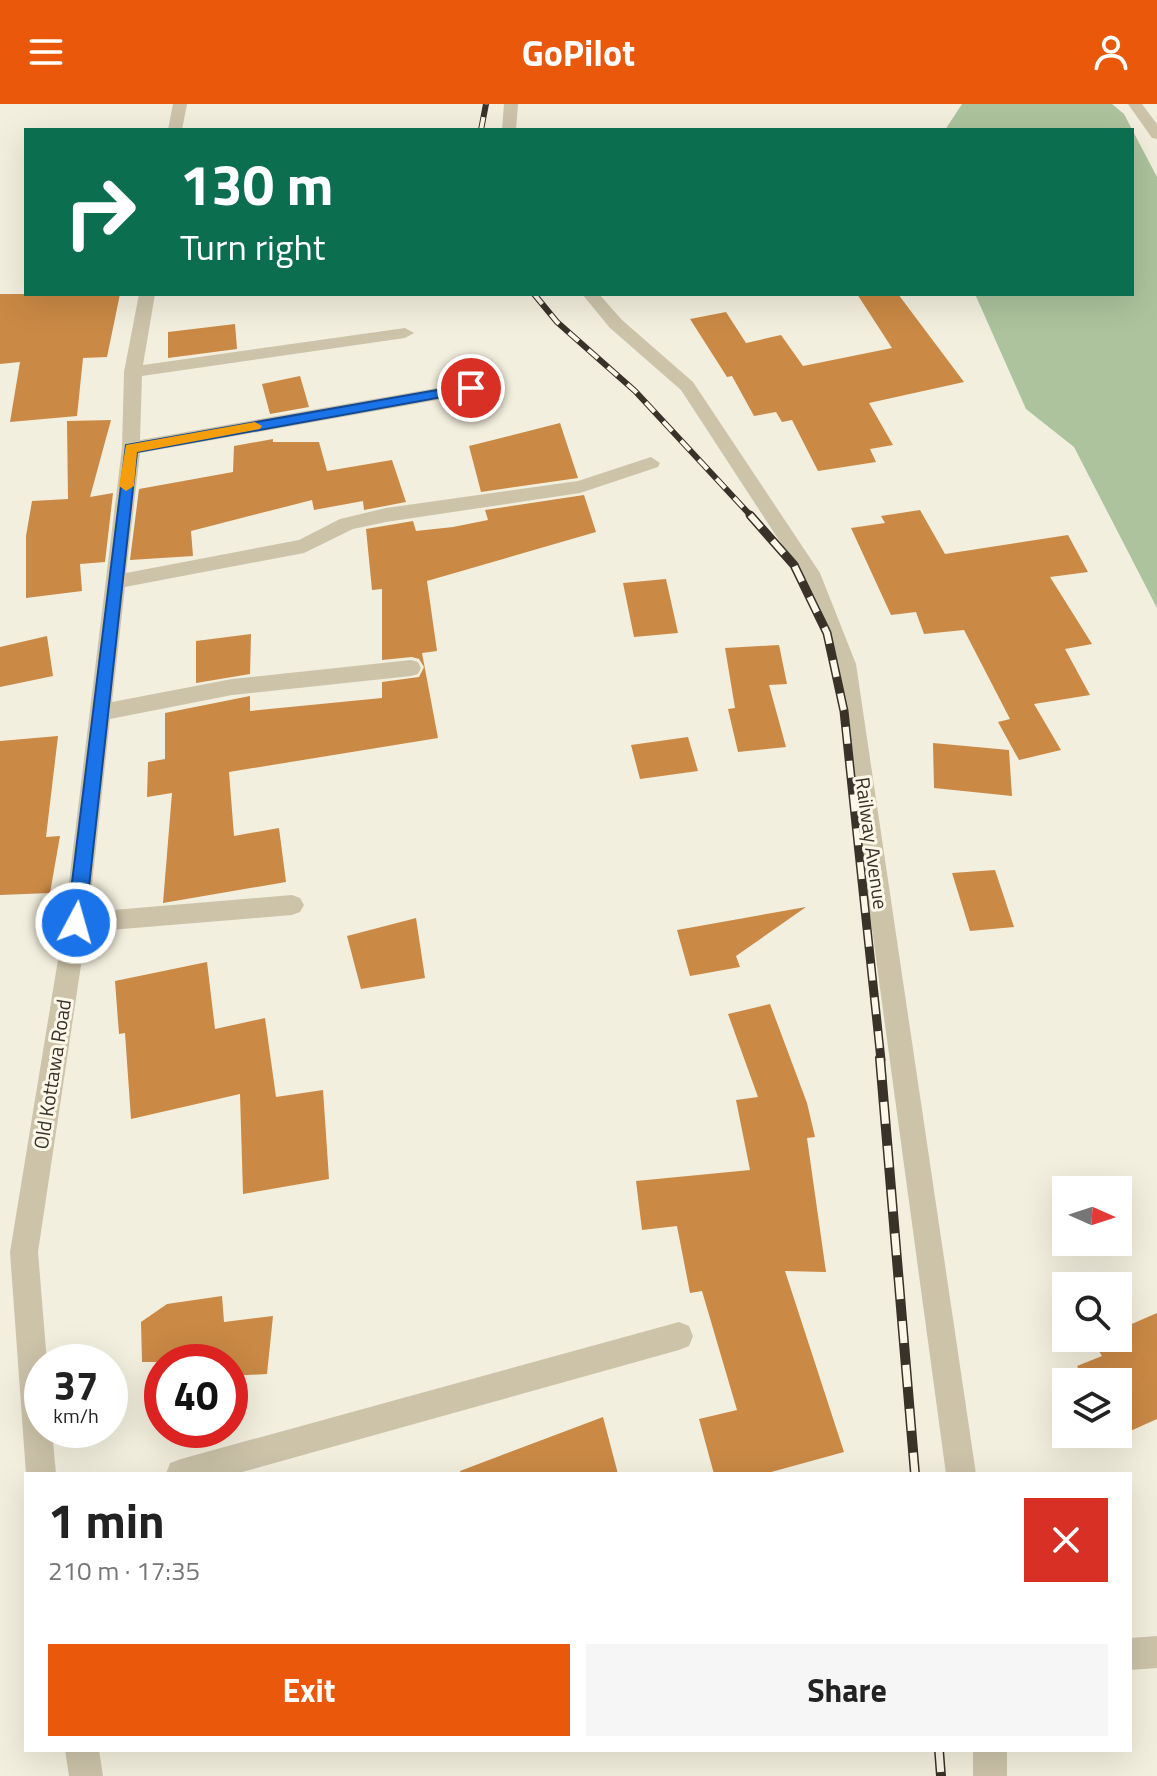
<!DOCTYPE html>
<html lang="en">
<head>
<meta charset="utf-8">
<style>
  :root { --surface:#fff; --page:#f6f6f6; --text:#222; --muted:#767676; --accent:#ea580c }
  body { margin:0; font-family:"Titillium Web",sans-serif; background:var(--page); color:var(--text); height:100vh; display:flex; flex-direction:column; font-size:30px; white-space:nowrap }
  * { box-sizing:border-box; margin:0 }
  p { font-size:26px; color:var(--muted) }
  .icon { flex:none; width:44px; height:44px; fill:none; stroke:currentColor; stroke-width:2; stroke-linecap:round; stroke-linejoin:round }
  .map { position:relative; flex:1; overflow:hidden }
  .details { position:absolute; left:24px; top:1368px; width:1108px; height:280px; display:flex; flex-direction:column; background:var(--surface); border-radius:0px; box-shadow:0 8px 32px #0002 }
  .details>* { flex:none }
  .banner { position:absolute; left:24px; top:24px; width:1110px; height:168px; border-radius:0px; box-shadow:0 8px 32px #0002; background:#0b6e4f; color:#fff; overflow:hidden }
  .needle { width:52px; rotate:93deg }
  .controls { position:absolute; left:1052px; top:1072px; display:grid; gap:16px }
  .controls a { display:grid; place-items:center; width:80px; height:80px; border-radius:0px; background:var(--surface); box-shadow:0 8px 32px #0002; font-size:40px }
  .speed { position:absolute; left:24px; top:1240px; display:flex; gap:16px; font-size:40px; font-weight:700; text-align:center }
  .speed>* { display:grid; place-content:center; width:104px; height:104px; border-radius:50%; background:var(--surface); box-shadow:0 8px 32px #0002; line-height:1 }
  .speed small { font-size:20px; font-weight:400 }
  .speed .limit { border:12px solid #d22; background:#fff; color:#111 }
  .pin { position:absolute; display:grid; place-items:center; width:68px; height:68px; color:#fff; margin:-34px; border:4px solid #fff; border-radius:50%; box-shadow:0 2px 8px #0007 }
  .me { position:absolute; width:88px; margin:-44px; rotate:6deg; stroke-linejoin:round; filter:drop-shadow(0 0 6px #0008) }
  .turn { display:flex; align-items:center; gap:28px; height:168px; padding:0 24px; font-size:36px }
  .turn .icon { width:104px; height:104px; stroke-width:2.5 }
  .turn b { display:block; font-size:56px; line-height:68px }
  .round { display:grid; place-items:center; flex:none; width:84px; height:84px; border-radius:0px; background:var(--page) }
  .headline { display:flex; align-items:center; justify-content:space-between; height:136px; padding:0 24px }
  h1 { font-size:48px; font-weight:700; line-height:60px }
  .action { display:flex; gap:16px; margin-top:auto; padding:16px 24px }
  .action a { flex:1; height:92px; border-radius:0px; background:var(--accent); color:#fff; font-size:32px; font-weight:700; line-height:92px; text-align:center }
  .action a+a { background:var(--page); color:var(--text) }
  header { display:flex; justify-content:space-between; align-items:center; height:104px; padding:0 24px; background:var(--accent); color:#fff; font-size:36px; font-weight:700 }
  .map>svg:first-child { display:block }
  .green { fill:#acc39d }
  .building { fill:#ca8945 }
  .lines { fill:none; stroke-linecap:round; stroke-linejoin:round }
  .minor { fill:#ccc3a9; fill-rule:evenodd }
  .rail-far2-casing { stroke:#393229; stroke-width:6 }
  .rail-far1-casing { stroke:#393229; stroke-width:9 }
  .rail-casing { stroke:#393229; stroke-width:10 }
  .rail-far2 { stroke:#fbf8ea; stroke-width:4; stroke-dasharray:13; stroke-linecap:butt }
  .rail-far1 { stroke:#fbf8ea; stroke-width:6; stroke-dasharray:17; stroke-linecap:butt }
  .rail { stroke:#fbf8ea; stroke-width:7; stroke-dasharray:22; stroke-linecap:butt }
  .route { fill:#1a73e8; stroke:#114b97; stroke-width:2 }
  .slow { fill:#f59e0b }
  .labels { text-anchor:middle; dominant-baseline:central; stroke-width:6; stroke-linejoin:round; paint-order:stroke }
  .street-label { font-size:20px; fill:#393229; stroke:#fbf8ea }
</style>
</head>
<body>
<header><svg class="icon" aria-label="menu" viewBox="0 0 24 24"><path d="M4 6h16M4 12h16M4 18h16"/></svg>GoPilot<svg class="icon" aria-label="person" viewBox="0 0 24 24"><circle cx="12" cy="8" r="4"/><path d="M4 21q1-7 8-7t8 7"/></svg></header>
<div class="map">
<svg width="1157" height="1672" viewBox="0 0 1157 1672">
  <rect width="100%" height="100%" fill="#f3efde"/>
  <path class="green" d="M 962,0 L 1112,0 L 1124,10 L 1157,73 L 1157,504 L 1074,343 L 1026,305 L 975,190 L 1132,190 L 1132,26 L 945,26 Z"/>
  <path class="building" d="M 0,190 L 120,190 L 107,253 L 83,254 L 77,312 L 10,318 L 20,258 L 0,260 Z
    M 857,190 L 898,190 L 964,278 L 869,299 L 893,341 L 870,345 L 876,358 L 818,367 L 792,316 L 782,318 L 776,308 L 754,312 L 732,272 L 727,273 L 690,215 L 726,208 L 746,239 L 781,231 L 803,262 L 892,244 Z
    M 235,220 L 237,245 L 168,254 L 168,228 Z
    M 300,272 L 309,303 L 270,310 L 262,280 Z
    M 111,316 L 90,393 L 113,389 L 105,458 L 80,460 L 82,487 L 26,494 L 26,432 L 32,397 L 68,395 L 67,317 Z
    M 560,319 L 578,374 L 481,388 L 469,342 Z
    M 273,335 L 273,338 L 319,338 L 327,367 L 392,356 L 406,398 L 364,406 L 363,397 L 314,406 L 312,396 L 191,427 L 193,452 L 130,456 L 139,385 L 233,368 L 234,342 Z
    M 584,391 L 596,428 L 427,477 L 437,547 L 422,549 L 438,634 L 229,668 L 234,732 L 279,724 L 286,778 L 163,799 L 172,689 L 147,693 L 148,658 L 165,655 L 165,609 L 250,592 L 250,607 L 382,594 L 382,578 L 419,573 L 424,563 L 419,555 L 412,553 L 382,556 L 382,485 L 372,486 L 366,425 L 413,417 L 416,427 L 453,423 L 488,416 L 485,406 Z
    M 920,406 L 945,450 L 1068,431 L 1088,468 L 1050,473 L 1092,540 L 1065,545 L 1090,591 L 1034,600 L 1061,646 L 1019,656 L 998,618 L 1010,615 L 964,526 L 924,530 L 916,508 L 891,511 L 851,424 L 885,419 L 881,412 Z
    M 666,475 L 678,529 L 634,533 L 623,479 Z
    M 251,530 L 250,570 L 196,579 L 196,537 Z
    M 47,532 L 53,572 L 0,583 L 0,543 Z
    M 779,541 L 787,580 L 769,581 L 786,643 L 738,648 L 728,605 L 735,604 L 725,544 Z
    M 58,632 L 46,733 L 60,732 L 50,789 L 0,791 L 0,637 Z
    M 688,633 L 698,667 L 640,675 L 631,641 Z
    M 933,639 L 1009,646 L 1012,692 L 934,684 Z
    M 995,766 L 1014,823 L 970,827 L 952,769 Z
    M 806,803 L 736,852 L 740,863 L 690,872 L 677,826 Z
    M 416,814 L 425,874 L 361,885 L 347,832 Z
    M 207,858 L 215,925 L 265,914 L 276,993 L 323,986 L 329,1075 L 243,1090 L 240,990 L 131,1015 L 125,929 L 119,930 L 115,877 Z
    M 770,900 L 807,999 L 815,1033 L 807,1034 L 826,1168 L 785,1167 L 844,1348 L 764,1370 L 714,1370 L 699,1315 L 737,1306 L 702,1187 L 690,1189 L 677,1122 L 642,1126 L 636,1077 L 750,1066 L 736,996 L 758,993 L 728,910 Z
    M 222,1192 L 224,1218 L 273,1212 L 267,1270 L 230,1272 L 230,1258 L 142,1258 L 141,1218 L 167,1200 Z
    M 1157,1209 L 1157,1315 L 1117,1333 L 1118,1278 L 1086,1278 L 1077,1262 L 1102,1252 L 1092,1236 L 1118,1234 L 1118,1226 Z
    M 603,1313 L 618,1370 L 461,1370 L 460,1367 Z"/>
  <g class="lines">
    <path class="minor" d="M 173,0 L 187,0 L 182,26 L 168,26 Z
      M 504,0 L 518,0 L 516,26 L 502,26 Z
      M 1128,0 L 1142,0 L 1157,20 L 1157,35 L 1152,34 Z
      M 139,190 L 155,190 L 143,261 L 405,224 L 414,229 L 405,234 L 142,272 L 140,336 L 471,278 L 480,284 L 471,290 L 140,349 L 126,469 L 299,436 L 340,415 L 386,404 L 578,377 L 651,353 L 660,359 L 658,363 L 580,389 L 386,418 L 353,425 L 304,449 L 125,483 L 112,598 L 232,575 L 411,556 L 418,558 L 421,564 L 418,570 L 411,572 L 232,591 L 110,615 L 89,808 L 292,791 L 300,794 L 304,801 L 300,808 L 292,811 L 86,828 L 38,1148 L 47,1258 L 42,1258 L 42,1326 L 52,1326 L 56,1370 L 26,1370 L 10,1148 L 64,819 L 122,344 L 124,268 Z
      M 582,190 L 599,190 L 622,216 L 693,278 L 820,469 L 856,560 L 976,1370 L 946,1370 L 836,560 L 801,470 L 681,286 L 610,224 Z
      M 679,1218 L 689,1222 L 693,1232 L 689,1242 L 679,1246 L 235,1370 L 166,1370 L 170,1359 L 181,1355 Z
      M 1157,1532 L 1157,1564 L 1130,1566 L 1130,1534 Z
      M 65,1646 L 99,1646 L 103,1672 L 69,1672 Z
      M 973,1646 L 1007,1646 L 1007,1672 L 973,1672 Z"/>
    <g class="rail-far2-casing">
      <path id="rail-far2" d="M 481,26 L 486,0
        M 534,190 L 557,218 L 635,287 L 752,413"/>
    </g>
    <g class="rail-far1-casing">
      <path id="rail-far1" d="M 750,411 L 794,461 L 827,529 L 844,607 L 881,956"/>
    </g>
    <g class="rail-casing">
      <path id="rail" d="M 880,954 L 915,1370
        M 939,1646 L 941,1672"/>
    </g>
    <use href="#rail-far2" class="rail-far2"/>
    <use href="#rail-far1" class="rail-far1"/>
    <use href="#rail" class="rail"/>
  </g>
  <path class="route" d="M 471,280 L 476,281 L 476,287 L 137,348 L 85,819 L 82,825 L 69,825 L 67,819 L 126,341 Z"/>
  <path class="slow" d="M 255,318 L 262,322 L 260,325 L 137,348 L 134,382 L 126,387 L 119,382 L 126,341 Z"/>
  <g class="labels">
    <g class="street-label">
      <text transform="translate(872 739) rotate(82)">Railway Avenue</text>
      <text transform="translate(52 970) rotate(-81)">Old Kottawa Road</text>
    </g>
  </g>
</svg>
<div class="controls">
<a><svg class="needle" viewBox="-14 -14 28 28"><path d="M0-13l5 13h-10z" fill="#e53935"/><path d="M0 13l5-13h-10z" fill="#767676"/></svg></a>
<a><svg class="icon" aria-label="search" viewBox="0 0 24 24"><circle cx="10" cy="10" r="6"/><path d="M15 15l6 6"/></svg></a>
<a><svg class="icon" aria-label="layers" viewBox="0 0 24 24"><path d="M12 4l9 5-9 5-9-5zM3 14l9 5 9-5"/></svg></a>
</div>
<div class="speed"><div>37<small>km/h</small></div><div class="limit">40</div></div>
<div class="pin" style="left:471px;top:284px;background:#d93025"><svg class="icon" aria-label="arrive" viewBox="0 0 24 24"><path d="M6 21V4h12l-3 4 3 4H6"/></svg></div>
<svg class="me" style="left:76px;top:819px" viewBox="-20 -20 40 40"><circle r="17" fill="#1a73e8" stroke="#fff" stroke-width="3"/><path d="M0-11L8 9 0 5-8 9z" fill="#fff"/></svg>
<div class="banner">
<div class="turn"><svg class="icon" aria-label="right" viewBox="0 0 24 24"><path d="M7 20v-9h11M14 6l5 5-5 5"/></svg><div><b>130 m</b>Turn right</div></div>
</div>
<section class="details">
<div class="headline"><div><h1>1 min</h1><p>210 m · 17:35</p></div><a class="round" style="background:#d93025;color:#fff"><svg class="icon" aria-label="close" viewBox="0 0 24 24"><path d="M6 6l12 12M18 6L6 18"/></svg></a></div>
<div class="action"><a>Exit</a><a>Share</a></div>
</section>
</div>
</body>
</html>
